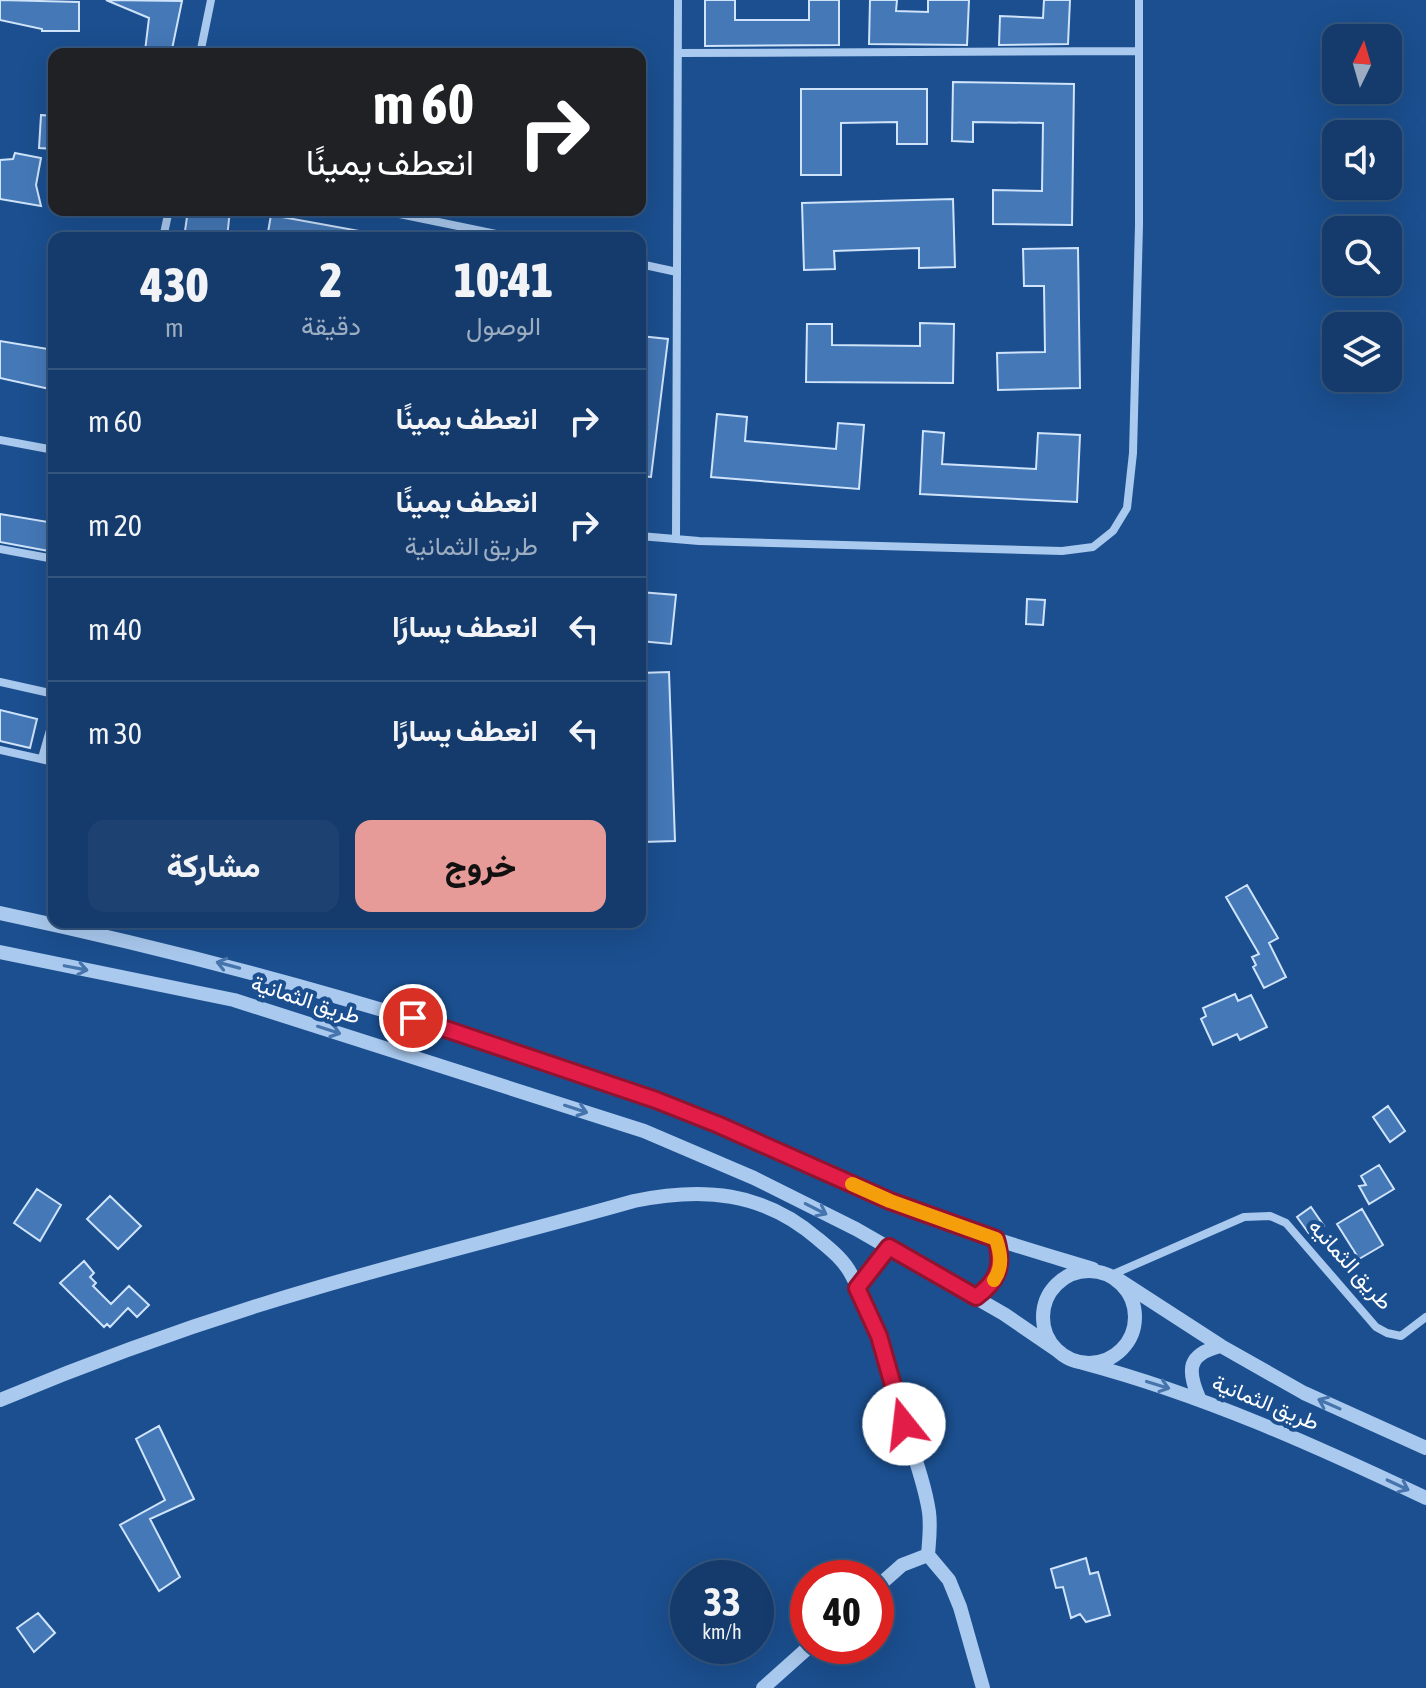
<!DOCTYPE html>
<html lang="ar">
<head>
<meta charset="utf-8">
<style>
  :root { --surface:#143b6b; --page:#1d4271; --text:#f1f3f6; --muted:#9dadc1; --line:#33557e; --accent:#e69b98 }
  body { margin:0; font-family:"Asap Condensed",Vazirmatn,sans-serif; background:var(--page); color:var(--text); direction:rtl; height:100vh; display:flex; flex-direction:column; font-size:30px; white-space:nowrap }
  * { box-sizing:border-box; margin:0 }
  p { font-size:26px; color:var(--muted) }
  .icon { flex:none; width:44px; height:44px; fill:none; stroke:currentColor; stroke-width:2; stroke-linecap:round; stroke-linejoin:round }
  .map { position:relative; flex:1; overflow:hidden; direction:ltr }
  .details { position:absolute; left:48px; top:232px; width:598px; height:696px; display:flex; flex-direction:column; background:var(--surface); border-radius:16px; box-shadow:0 8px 32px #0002,0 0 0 2px var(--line); direction:rtl }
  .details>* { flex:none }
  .top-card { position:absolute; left:48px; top:48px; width:598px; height:168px; border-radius:16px; box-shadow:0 8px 32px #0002,0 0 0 2px var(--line); direction:rtl; background:#202124; color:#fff; overflow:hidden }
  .needle { width:52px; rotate:5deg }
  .tools { position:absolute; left:1322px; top:24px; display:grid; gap:16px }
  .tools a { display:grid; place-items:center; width:80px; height:80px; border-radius:16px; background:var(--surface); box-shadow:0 8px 32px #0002,0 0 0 2px var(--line); font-size:40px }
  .speed { position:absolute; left:670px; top:1560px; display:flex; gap:16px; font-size:40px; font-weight:700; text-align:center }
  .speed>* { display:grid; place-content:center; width:104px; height:104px; border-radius:50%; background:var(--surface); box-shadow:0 8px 32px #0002,0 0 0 2px var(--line); line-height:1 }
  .speed small { font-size:20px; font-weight:400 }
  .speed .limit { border:12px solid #d22; background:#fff; color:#111 }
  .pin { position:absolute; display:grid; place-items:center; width:68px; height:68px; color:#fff; margin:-34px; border:4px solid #fff; border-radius:50%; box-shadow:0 2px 8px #0007 }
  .me { position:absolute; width:88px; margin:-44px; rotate:344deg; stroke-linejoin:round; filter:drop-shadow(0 0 6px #0008) }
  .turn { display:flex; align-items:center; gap:28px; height:168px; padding:0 40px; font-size:36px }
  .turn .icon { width:104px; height:104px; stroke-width:2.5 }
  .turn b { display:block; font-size:56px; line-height:68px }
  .eta { display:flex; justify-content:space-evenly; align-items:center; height:136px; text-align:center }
  .eta b { font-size:48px; font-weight:800; line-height:56px }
  .cta { display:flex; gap:16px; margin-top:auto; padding:16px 40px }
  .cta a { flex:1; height:92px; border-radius:16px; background:var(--accent); color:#111; font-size:32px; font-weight:800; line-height:92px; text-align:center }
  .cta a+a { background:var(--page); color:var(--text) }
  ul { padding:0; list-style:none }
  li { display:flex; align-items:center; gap:24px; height:104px; padding:0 40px; border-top:2px solid var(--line) }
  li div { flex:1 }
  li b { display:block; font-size:30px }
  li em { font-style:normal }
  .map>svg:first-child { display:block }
  .building { fill:#4478b7; stroke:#cfe3fa; stroke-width:2 }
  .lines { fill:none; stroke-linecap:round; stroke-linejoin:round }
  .minor { stroke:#a9c9ee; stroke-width:8 }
  .tertiary { stroke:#a9c9ee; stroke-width:14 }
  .oneway { stroke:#4674ac }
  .route-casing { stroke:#92132f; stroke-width:20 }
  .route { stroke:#e11d48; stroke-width:14 }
  .slow { stroke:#f59e0b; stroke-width:14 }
  .labels { text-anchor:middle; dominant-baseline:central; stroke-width:8; stroke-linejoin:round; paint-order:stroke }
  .street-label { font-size:22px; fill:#fff; stroke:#1b4f8f }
</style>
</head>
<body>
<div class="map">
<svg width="1426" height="1688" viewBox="0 0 1426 1688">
  <rect width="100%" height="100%" fill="#1b4f8f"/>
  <path class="building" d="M 0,0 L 79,2 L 79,31 L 42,31 L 42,29 L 0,20 Z
    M 106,0 L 182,1 L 171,54 L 150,54 L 145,51 L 149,18 Z
    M 705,0 L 735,0 L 735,20 L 809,20 L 809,0 L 839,0 L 839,45 L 705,46 Z
    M 870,0 L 897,0 L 896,11 L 928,12 L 928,0 L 969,0 L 967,45 L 869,44 Z
    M 1044,0 L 1070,0 L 1068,44 L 999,45 L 1000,16 L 1043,18 Z
    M 953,82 L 1074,84 L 1072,225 L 993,224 L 993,190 L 1042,191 L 1043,123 L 973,122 L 973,142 L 952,141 Z
    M 801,89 L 927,89 L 927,144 L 897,144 L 897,122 L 841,123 L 841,175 L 801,175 Z
    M 41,115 L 54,116 L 54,149 L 39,148 Z
    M 15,153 L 41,158 L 36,185 L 41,206 L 0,199 L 0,160 L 13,159 Z
    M 953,199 L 955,267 L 919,268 L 919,248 L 834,251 L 835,269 L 804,270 L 802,203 Z
    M 188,210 L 230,210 L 227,238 L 184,238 Z
    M 271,215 L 365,232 L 364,238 L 267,238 Z
    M 1078,248 L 1080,388 L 998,390 L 997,353 L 1045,352 L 1044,286 L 1024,286 L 1023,249 Z
    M 920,323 L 954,324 L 953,383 L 806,382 L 807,324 L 832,324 L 832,345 L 920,346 Z
    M 640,336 L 668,339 L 651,477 L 640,476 Z
    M 0,341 L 54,350 L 54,390 L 0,378 Z
    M 717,414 L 747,417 L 745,441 L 836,449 L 838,423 L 864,425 L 859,489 L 711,477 Z
    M 923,431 L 944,433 L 942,464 L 1036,469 L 1038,433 L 1080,435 L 1077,502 L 920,494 Z
    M 0,514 L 54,523 L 54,552 L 0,542 Z
    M 640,592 L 676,595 L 671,644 L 640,641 Z
    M 1027,599 L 1045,600 L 1043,625 L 1026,624 Z
    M 669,672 L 675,841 L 643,842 L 640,673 Z
    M 0,710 L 37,719 L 30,748 L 0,741 Z
    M 1247,885 L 1278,938 L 1269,943 L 1286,977 L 1264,988 L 1253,967 L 1256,965 L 1252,957 L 1259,954 L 1226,897 Z
    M 1235,994 L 1238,1001 L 1251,995 L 1267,1027 L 1240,1040 L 1237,1034 L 1213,1045 L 1201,1019 L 1206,1016 L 1203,1008 Z
    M 1388,1106 L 1405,1131 L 1390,1142 L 1373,1117 Z
    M 1379,1165 L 1394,1189 L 1369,1204 L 1359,1186 L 1366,1185 L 1361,1176 Z
    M 37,1189 L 61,1205 L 40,1241 L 14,1223 Z
    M 110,1196 L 141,1226 L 118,1249 L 87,1219 Z
    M 1311,1207 L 1324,1226 L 1310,1235 L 1297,1217 Z
    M 1362,1209 L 1383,1245 L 1359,1259 L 1337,1224 Z
    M 84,1261 L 94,1273 L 90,1277 L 96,1283 L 93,1286 L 111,1304 L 129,1286 L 149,1305 L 137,1317 L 128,1308 L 110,1327 L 107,1324 L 104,1327 L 60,1283 Z
    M 159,1426 L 194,1499 L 150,1519 L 180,1577 L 159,1591 L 120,1525 L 165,1500 L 136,1439 Z
    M 1086,1558 L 1090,1574 L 1098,1572 L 1110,1615 L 1086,1622 L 1080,1614 L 1071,1618 L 1063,1587 L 1056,1588 L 1051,1569 Z
    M 38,1613 L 55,1633 L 34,1652 L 17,1628 Z"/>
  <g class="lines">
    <path class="minor" d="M 678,53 L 1139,51
      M 200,54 L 211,0
      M 380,210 L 516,238
      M 163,238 L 169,210
      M 640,264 L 677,272
      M 0,440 L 54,450
      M 640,536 L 699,541 L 1062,551 L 1093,547 L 1113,531 L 1127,508 L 1133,453 L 1139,225 L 1139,0
      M 676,539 L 678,0
      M 0,549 L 54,559
      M 0,682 L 54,694
      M 0,750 L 54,762
      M 42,758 L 54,716
      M 1109,1276 L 1244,1217 L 1270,1216 L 1286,1223 L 1376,1327 L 1387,1333 L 1401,1336 L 1426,1317"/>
    <path class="tertiary" d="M 0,913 C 223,960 441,1022 655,1100 C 734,1128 810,1167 888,1200 C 954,1228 1024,1248 1093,1269
      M 0,952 L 234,1000 L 644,1131 L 754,1178 L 856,1229 L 1004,1314 L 1061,1353
      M1043 1317a46 46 0 1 1 92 0a46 46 0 1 1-92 0Z
      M 1119,1280 L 1221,1346 L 1304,1393 L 1426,1448
      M 857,1288 L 889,1247
      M 976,1297 C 998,1281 1004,1266 996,1239
      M 1083,1363 C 1203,1395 1314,1445 1426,1498
      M 1199,1398 C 1187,1370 1187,1354 1221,1346
      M 0,1400 C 103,1357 209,1319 316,1288 C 421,1257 528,1231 634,1201 C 702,1187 763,1191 818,1239 C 830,1249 843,1259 851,1274 C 875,1317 887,1365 900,1412 C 910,1445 924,1479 929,1512 C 931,1527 929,1541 928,1555 L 949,1580 L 960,1607 L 983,1688
      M 876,1588 L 902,1565 L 928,1555
      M 763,1688 L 810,1646"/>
  </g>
  <defs><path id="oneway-shaft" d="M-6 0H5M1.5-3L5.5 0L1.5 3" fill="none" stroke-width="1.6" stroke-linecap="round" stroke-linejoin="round" transform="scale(2)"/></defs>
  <g class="oneway">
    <use href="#oneway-shaft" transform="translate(228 965) rotate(-165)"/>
    <use href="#oneway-shaft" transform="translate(76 968) rotate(11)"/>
    <use href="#oneway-shaft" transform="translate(329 1030) rotate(18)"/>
    <use href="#oneway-shaft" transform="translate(576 1109) rotate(18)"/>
    <use href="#oneway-shaft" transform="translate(816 1209) rotate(27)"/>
    <use href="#oneway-shaft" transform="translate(1158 1385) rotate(17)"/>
    <use href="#oneway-shaft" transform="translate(1329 1404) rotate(-156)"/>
    <use href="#oneway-shaft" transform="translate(1398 1485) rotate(25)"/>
  </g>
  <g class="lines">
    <g class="route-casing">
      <path id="route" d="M 413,1018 L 656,1100 L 719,1125 L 890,1201 L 996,1239 C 1004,1266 998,1281 976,1297 L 889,1247 L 857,1288 L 879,1336 L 904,1424"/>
    </g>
    <use href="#route" class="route"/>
    <path class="slow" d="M 852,1184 L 890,1201 L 996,1239 C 1001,1254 1003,1267 994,1280"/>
  </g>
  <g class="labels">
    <g class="street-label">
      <text transform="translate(306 999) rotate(18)">طريق الثمانية</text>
      <text transform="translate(1351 1264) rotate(48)">طريق الثمانيه</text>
      <text transform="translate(1266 1402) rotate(22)">طريق الثمانية</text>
    </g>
  </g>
</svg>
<div class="tools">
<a><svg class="needle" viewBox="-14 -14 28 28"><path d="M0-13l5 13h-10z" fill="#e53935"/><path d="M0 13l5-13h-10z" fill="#9dadc1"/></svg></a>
<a><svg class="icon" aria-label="sound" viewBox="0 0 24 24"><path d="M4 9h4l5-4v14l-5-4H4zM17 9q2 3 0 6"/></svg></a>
<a><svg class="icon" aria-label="search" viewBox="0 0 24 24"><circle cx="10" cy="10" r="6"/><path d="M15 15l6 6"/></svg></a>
<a><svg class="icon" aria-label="layers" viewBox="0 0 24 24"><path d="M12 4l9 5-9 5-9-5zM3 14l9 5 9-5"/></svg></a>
</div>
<div class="speed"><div>33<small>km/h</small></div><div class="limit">40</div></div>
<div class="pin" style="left:413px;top:1018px;background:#d93025"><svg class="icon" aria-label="arrive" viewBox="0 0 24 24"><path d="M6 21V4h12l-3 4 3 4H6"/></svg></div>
<svg class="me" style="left:904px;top:1424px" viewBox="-20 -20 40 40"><circle r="19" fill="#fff"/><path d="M0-13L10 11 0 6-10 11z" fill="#e11d48"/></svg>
<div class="top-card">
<div class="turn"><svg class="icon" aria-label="right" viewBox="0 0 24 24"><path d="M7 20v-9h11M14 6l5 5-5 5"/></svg><div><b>60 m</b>انعطف يمينًا</div></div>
</div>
<section class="details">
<div class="eta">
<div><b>10:41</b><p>الوصول</p></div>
<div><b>2</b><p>دقيقة</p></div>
<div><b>430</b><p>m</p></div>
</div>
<ul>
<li><svg class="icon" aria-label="right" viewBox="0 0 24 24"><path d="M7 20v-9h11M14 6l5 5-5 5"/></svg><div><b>انعطف يمينًا</b></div><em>60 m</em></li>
<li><svg class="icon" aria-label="right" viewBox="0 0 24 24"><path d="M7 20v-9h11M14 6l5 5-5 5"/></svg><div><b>انعطف يمينًا</b><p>طريق الثمانية</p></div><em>20 m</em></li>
<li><svg class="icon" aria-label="left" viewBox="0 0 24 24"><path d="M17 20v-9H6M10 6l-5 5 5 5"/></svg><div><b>انعطف يسارًا</b></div><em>40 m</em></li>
<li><svg class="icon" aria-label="left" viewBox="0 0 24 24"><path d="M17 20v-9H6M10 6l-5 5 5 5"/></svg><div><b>انعطف يسارًا</b></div><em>30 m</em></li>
</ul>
<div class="cta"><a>خروج</a><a>مشاركة</a></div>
</section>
</div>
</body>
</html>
